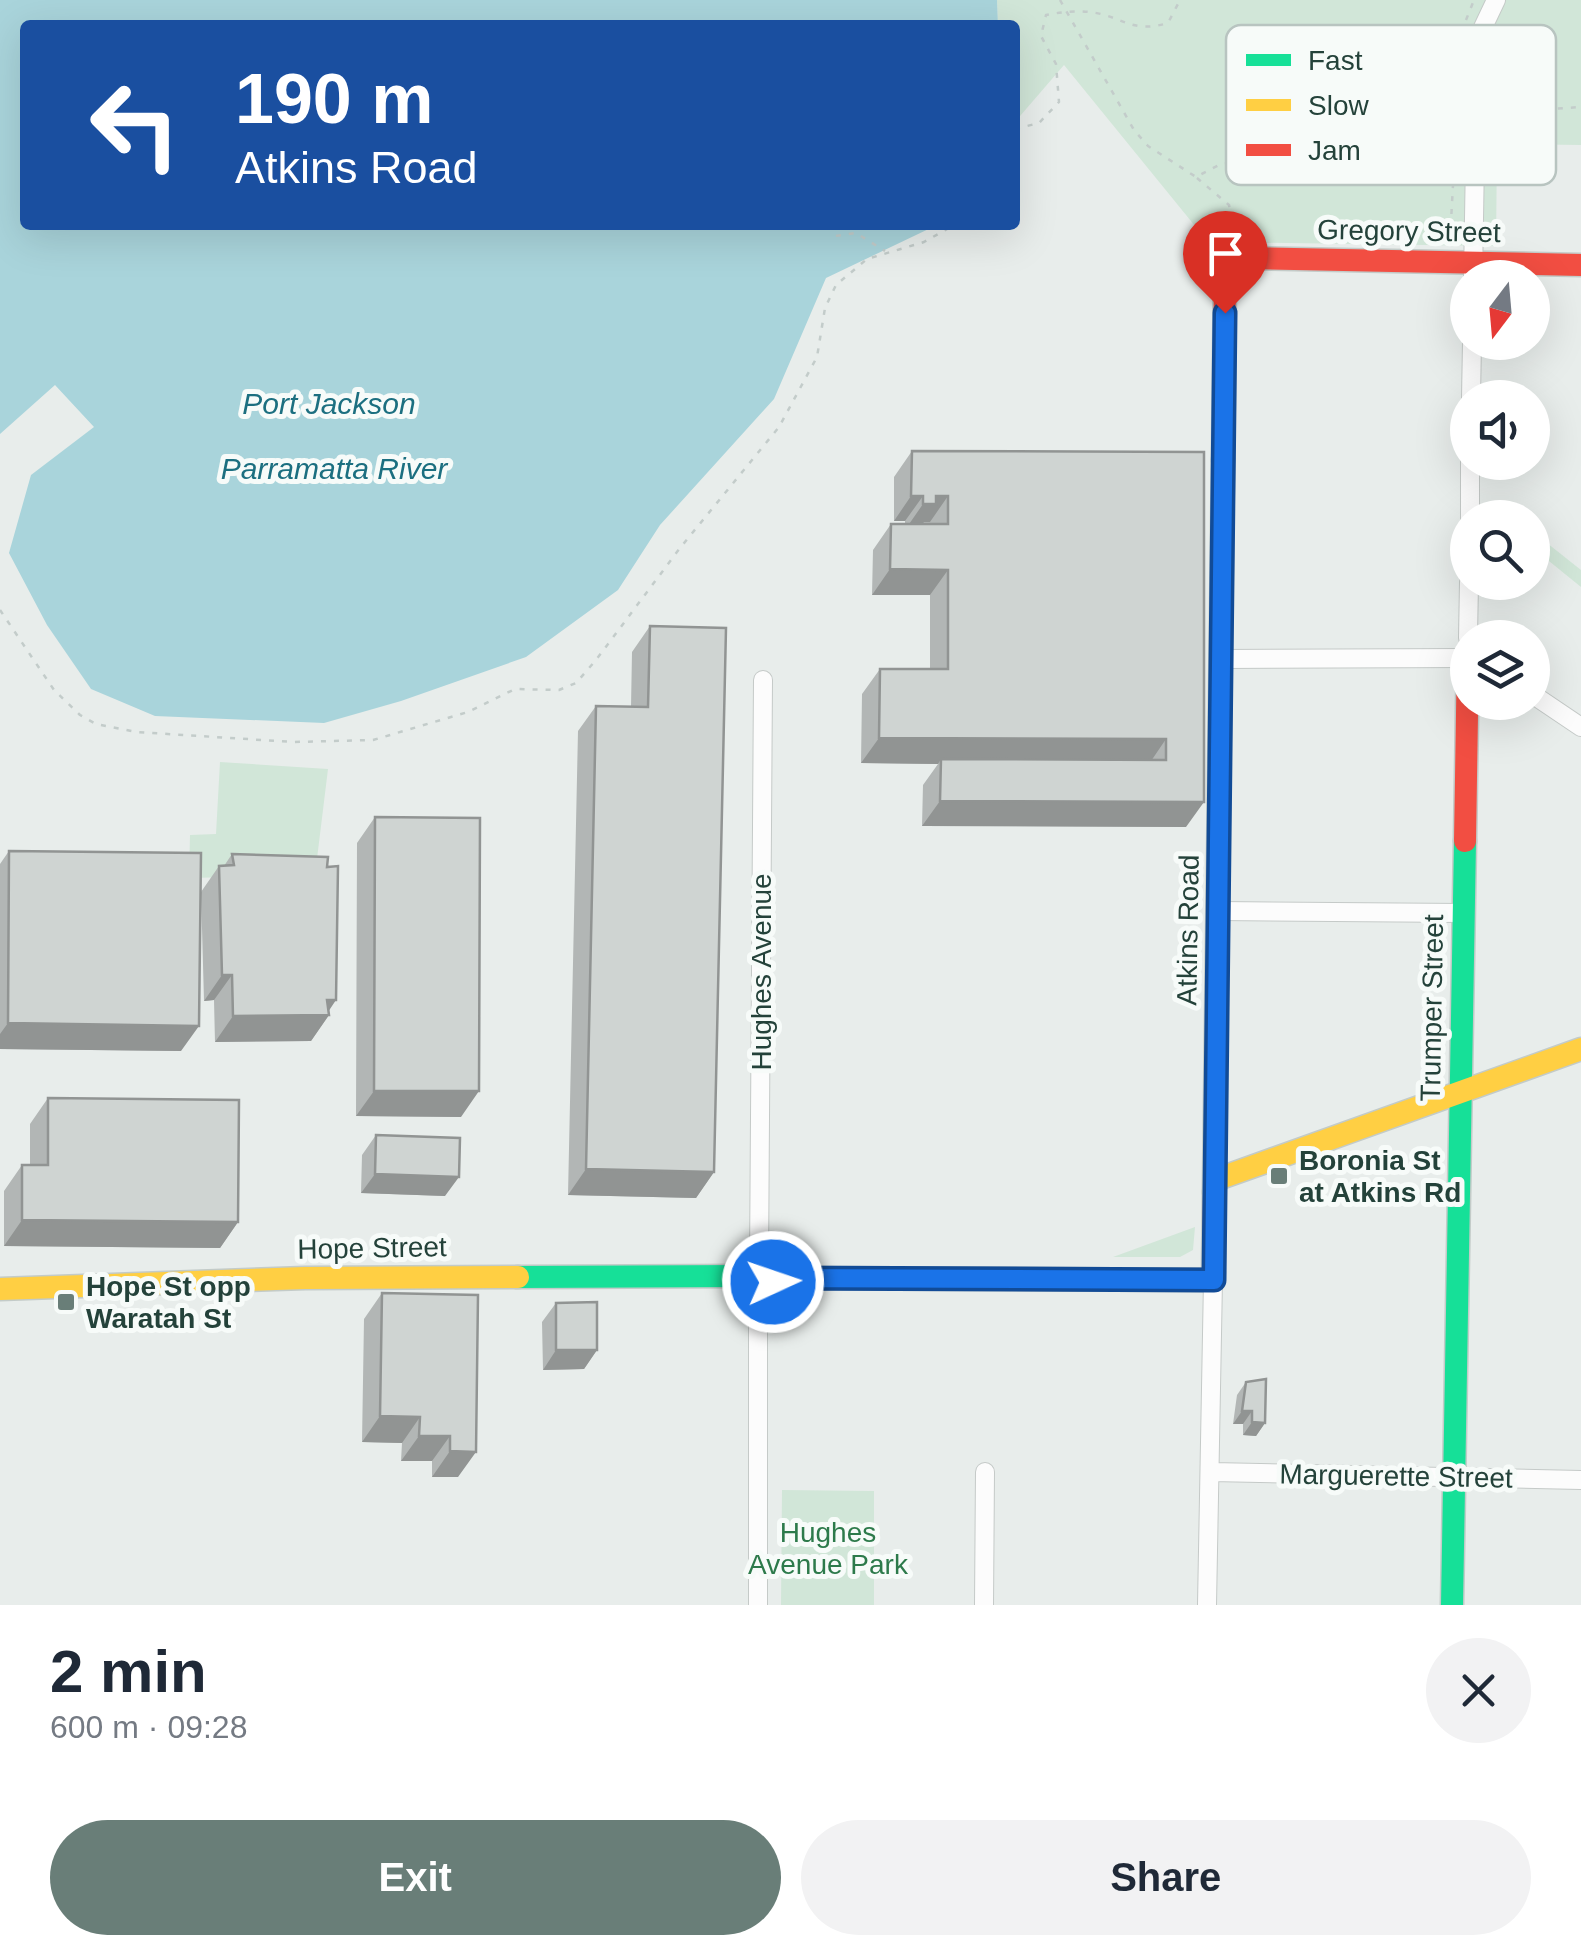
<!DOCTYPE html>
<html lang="en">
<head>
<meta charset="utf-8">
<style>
  :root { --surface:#fff; --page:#f2f2f3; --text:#1f2937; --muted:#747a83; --accent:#697e78 }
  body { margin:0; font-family:Arial,sans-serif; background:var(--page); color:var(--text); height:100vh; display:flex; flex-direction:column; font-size:38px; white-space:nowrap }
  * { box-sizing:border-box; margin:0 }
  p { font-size:32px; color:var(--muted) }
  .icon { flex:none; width:55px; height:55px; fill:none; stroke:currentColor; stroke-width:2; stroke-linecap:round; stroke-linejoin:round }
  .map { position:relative; height:1605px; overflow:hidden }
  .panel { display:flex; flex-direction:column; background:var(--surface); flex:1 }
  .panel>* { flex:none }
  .guide { position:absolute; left:20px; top:20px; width:1000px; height:210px; border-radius:10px; box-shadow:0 10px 40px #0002; background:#1a4fa0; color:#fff; overflow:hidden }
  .needle { width:65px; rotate:196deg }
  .tools { position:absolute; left:1450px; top:260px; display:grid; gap:20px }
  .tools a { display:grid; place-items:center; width:100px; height:100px; border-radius:50%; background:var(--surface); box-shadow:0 10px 40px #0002; font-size:50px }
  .pin { position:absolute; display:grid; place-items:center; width:85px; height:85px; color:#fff; margin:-102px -42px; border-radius:50% 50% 50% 0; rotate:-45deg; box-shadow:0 0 10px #0007 }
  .pin .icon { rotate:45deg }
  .me { position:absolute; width:110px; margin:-55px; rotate:87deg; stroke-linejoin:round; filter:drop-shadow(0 0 8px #0008) }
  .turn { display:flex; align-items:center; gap:35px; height:210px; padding:0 50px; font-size:45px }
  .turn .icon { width:130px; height:130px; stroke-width:2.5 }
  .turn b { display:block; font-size:70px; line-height:85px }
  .round { display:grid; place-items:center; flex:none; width:105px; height:105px; border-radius:52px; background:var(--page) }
  .overview { display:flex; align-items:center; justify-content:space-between; height:170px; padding:0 50px }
  h1 { font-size:60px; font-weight:800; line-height:75px }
  .button { display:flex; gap:20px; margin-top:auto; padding:20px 50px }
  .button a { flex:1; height:115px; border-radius:60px; background:var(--accent); color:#fff; font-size:40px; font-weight:800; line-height:115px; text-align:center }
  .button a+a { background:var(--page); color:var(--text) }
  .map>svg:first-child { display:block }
  .green { fill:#d1e6d8 }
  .water { fill:#a9d4db }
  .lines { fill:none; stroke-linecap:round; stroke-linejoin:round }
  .street-casing { stroke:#c5cac8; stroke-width:20 }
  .fast-casing { stroke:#c3cbc8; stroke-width:25 }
  .slow-casing { stroke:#c3cbc8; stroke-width:25 }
  .jam-casing { stroke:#c3cbc8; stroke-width:25 }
  .path { stroke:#c3ccca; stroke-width:2.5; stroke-dasharray:5 8; stroke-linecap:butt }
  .street { stroke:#fcfcfc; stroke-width:18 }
  .fast { stroke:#16e098; stroke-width:22 }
  .slow { stroke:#ffcf43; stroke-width:22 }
  .jam { stroke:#f24e42; stroke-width:22 }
  .wall { fill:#b2b6b5 }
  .shaded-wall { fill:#919493 }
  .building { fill:#cfd4d2; stroke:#919493; stroke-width:2.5 }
  .route-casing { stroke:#114b97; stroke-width:25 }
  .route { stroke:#1a73e8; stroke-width:18 }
  .poi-dot { fill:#697e78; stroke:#f7fbf9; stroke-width:4 }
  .labels { text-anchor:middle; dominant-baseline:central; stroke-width:10; stroke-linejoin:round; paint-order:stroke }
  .street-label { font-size:28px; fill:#24423a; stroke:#f7fbf9 }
  .poi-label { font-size:28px; font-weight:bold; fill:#24423a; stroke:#f7fbf9; text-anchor:start }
  .park-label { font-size:28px; fill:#2d7a4b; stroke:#f7fbf9 }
  .water-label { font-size:30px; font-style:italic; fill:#1c6f80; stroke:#f7fbf9 }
  .key { fill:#f7fbf9; stroke:#b8c4c0; stroke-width:2.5 }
  .key-label { font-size:28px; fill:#24423a }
</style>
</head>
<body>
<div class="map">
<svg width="1581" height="1605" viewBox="0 0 1581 1605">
  <rect width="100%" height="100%" fill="#e8edeb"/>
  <path class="green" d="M 997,0 L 1581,0 L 1581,145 L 1497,144 L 1496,246 L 1208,242 L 1064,65 L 1015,122 L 1015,25 L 998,25 Z
    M 1533,541 L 1547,543 L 1581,570 L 1581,587 L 1544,557 L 1533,556 Z
    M 220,762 L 328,769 L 315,875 L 189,878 L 190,835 L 216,834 Z
    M 1195,1227 L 1193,1250 L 1180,1257 L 1113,1257 Z
    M 782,1490 L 874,1491 L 874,1605 L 781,1605 Z"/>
  <path class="water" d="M 0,0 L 997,0 L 998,25 L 25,25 L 25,225 L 937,225 L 826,278 L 774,399 L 660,525 L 618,590 L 526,657 L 401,701 L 324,723 L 155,716 L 91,689 L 47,625 L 9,553 L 31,475 L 94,427 L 55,385 L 0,434 Z"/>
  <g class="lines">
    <g class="street-casing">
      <path id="street" d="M 1473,278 L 1477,40 L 1496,0
        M 1471,398 L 1472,342
        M 1470,518 L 1470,462
        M 1468,638 L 1469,582
        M 1222,659 L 1468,658
        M 1532,694 L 1581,727
        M 1219,911 L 1463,913
        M 759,1264 L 763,680
        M 1212,1472 L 1581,1480
        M 758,1605 L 758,1292
        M 984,1605 L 985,1472
        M 1207,1605 L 1213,1280"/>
    </g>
    <g class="fast-casing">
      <path id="fast" d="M 518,1277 L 746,1276
        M 1452,1605 L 1465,841"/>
    </g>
    <g class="slow-casing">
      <path id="slow" d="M 1215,1180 L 1581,1049
        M 1214,1192 L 1223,460
        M 0,1289 L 305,1278 L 518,1277"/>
    </g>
    <g class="jam-casing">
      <path id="jam" d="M 1223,460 L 1225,275 L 1229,265 L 1248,258 L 1581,265
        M 1465,841 L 1468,651
        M 774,1278 L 1213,1280 L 1214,1192"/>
    </g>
    <path class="path" d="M 1060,0 L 1134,130 L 1148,146 L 1196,177 L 1221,164 L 1243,161 L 1279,170 L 1327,156 L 1393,164 L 1409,155 L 1432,129 L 1460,117
      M 1466,20 L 1474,0
      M 1418,101 L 1438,124
      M 1493,113 L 1581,107
      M 1015,129 L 1039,123 L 1059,102 L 1056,64 L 1041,36 L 1046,15 C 1121,0 1118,38 1168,23 L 1180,0
      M 1197,178 L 1229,205 L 1235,239
      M 830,225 L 835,236 L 856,233 L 885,251
      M 1450,240 L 1458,93
      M 0,610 L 54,690 L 80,715 L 96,724 L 137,732 L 293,742 L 373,740 L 468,712 L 515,689 L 559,690 L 576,683 L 596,660 L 680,548 L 779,427 L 817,357 L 825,308 L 836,285 L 867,259 L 924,242 L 954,225"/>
    <use href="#street" class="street"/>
    <use href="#fast" class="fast"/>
    <use href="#slow" class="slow"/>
    <use href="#jam" class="jam"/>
  </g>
  <path class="wall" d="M 912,451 L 1204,452 L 1186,827 L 922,826 L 923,785 L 938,764 L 861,763 L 862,694 L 880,669 L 930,669 L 930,595 L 872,595 L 873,550 L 891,524 L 905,524 L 905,521 L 894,521 L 894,477 Z
    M 650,626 L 714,1172 L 696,1198 L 568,1195 L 578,731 L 596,706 L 631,707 L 632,652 Z
    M 375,817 L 461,1117 L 356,1116 L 357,843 Z
    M 9,851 L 181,1051 L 0,1049 L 0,864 Z
    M 232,854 L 327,867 L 329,1015 L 311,1041 L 215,1042 L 214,1000 L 204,1001 L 201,892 L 219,866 L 224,866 Z
    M 48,1098 L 238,1222 L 220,1248 L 4,1246 L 4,1191 L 22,1165 L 30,1165 L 30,1124 Z
    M 376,1135 L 445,1196 L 361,1193 L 362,1155 Z
    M 382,1293 L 478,1295 L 458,1477 L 432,1477 L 432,1461 L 401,1461 L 402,1443 L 362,1442 L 364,1319 Z
    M 556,1303 L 597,1350 L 584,1369 L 543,1370 L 542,1322 Z
    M 1246,1382 L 1265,1423 L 1256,1436 L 1243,1435 L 1243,1424 L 1233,1424 L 1237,1395 Z"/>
  <path class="shaded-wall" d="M 911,496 L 923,496 L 905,521 L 894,521 Z
    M 936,496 L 948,496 L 930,522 L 924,522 L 918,530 L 905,530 L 923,504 Z
    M 890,569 L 948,570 L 930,595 L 872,595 Z
    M 879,738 L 1166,739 L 1149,764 L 941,759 L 938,764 L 861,763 Z
    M 940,801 L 1204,802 L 1186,827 L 922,826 Z
    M 222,975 L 232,975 L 214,1000 L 204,1001 Z
    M 327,1000 L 336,1000 L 326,1015 L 329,1015 L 311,1041 L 215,1042 L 233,1016 Z
    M 8,1023 L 199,1026 L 181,1051 L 0,1049 L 0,1034 Z
    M 374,1091 L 479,1091 L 461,1117 L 356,1116 Z
    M 586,1169 L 714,1172 L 696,1198 L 568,1195 Z
    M 375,1174 L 459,1177 L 445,1196 L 361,1193 Z
    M 22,1220 L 238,1222 L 220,1248 L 4,1246 Z
    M 556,1350 L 597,1350 L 584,1369 L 543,1370 Z
    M 1242,1411 L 1252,1411 L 1243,1424 L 1233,1424 Z
    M 380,1416 L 420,1417 L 402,1443 L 362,1442 Z
    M 1252,1422 L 1265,1423 L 1256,1436 L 1243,1435 Z
    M 419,1436 L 450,1436 L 432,1461 L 401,1461 Z
    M 450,1451 L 476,1452 L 458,1477 L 432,1477 Z"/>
  <path class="building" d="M 912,451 L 1204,452 L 1204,802 L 940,801 L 941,759 L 1166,760 L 1166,739 L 879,738 L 880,669 L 948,669 L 948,570 L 890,569 L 891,524 L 948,524 L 948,496 L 936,496 L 936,504 L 923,504 L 923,496 L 911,496 Z
    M 650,626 L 726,628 L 714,1172 L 586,1169 L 596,706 L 648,707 Z
    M 375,817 L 480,818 L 479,1091 L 374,1091 Z
    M 9,851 L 201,853 L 199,1026 L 8,1023 Z
    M 232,854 L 328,857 L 327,867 L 338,866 L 336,1000 L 327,1000 L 329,1015 L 233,1016 L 232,975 L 222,975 L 219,866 L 234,865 Z
    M 48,1098 L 239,1100 L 238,1222 L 22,1220 L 22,1165 L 48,1165 Z
    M 376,1135 L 460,1138 L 459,1177 L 375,1174 Z
    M 382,1293 L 478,1295 L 476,1452 L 450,1451 L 450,1436 L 419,1436 L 420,1417 L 380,1416 Z
    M 597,1302 L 597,1350 L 556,1350 L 556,1303 Z
    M 1266,1379 L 1265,1423 L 1252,1422 L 1252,1411 L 1242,1411 L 1246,1382 Z"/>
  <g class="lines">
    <g class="route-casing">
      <path id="route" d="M 773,1282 L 774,1278 L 1214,1280 L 1225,313"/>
    </g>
    <use href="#route" class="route"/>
  </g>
  <g class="poi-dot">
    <rect x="1269" y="1166" width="20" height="20" rx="5"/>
    <rect x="56" y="1292" width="20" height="20" rx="5"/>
  </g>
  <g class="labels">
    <g class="street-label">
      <text transform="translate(1409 231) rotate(1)">Gregory Street</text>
      <text transform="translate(1188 930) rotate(-89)">Atkins Road</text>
      <text transform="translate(761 972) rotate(-90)">Hughes Avenue</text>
      <text transform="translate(1432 1008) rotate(-89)">Trumper Street</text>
      <text transform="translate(372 1248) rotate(-1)">Hope Street</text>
      <text transform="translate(1396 1476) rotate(1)">Marguerette Street</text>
    </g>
    <g class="poi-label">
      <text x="1299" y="1160">Boronia St<tspan x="1299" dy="32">at Atkins Rd</tspan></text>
      <text x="86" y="1286">Hope St opp<tspan x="86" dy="32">Waratah St</tspan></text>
    </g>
    <g class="park-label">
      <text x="828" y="1532">Hughes<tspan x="828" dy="32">Avenue Park</tspan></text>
    </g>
    <g class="water-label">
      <text x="329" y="403">Port Jackson</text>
      <text x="334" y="468">Parramatta River</text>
    </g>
  </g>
  <rect x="1226" y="25" width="330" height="160" rx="15" class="key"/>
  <rect x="1246" y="54" width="45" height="12" fill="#16e098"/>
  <rect x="1246" y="99" width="45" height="12" fill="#ffcf43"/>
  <rect x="1246" y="144" width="45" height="12" fill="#f24e42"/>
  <g class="key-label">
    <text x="1308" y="70">Fast</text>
    <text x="1308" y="115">Slow</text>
    <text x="1308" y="160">Jam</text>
  </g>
</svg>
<div class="tools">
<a><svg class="needle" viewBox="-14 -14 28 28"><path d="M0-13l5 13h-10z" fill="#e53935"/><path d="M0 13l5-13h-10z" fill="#747a83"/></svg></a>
<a><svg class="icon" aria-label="sound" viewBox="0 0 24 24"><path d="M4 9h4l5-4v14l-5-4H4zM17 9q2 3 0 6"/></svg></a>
<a><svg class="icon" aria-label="search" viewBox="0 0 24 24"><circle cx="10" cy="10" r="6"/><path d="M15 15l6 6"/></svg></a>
<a><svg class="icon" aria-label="layers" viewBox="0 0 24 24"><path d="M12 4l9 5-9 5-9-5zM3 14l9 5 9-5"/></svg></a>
</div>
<div class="pin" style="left:1225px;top:313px;background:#d93025"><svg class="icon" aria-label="arrive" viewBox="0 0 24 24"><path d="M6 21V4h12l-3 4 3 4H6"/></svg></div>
<svg class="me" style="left:773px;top:1282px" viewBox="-20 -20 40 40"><circle r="17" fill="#1a73e8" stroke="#fff" stroke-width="3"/><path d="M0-11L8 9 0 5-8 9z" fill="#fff"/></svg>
<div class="guide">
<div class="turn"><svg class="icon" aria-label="left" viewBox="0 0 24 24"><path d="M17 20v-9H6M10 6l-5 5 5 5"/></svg><div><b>190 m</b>Atkins Road</div></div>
</div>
</div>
<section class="panel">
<div class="overview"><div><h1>2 min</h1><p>600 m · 09:28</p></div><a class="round"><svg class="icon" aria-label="close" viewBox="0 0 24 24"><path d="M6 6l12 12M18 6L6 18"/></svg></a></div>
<div class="button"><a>Exit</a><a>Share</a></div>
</section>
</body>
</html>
